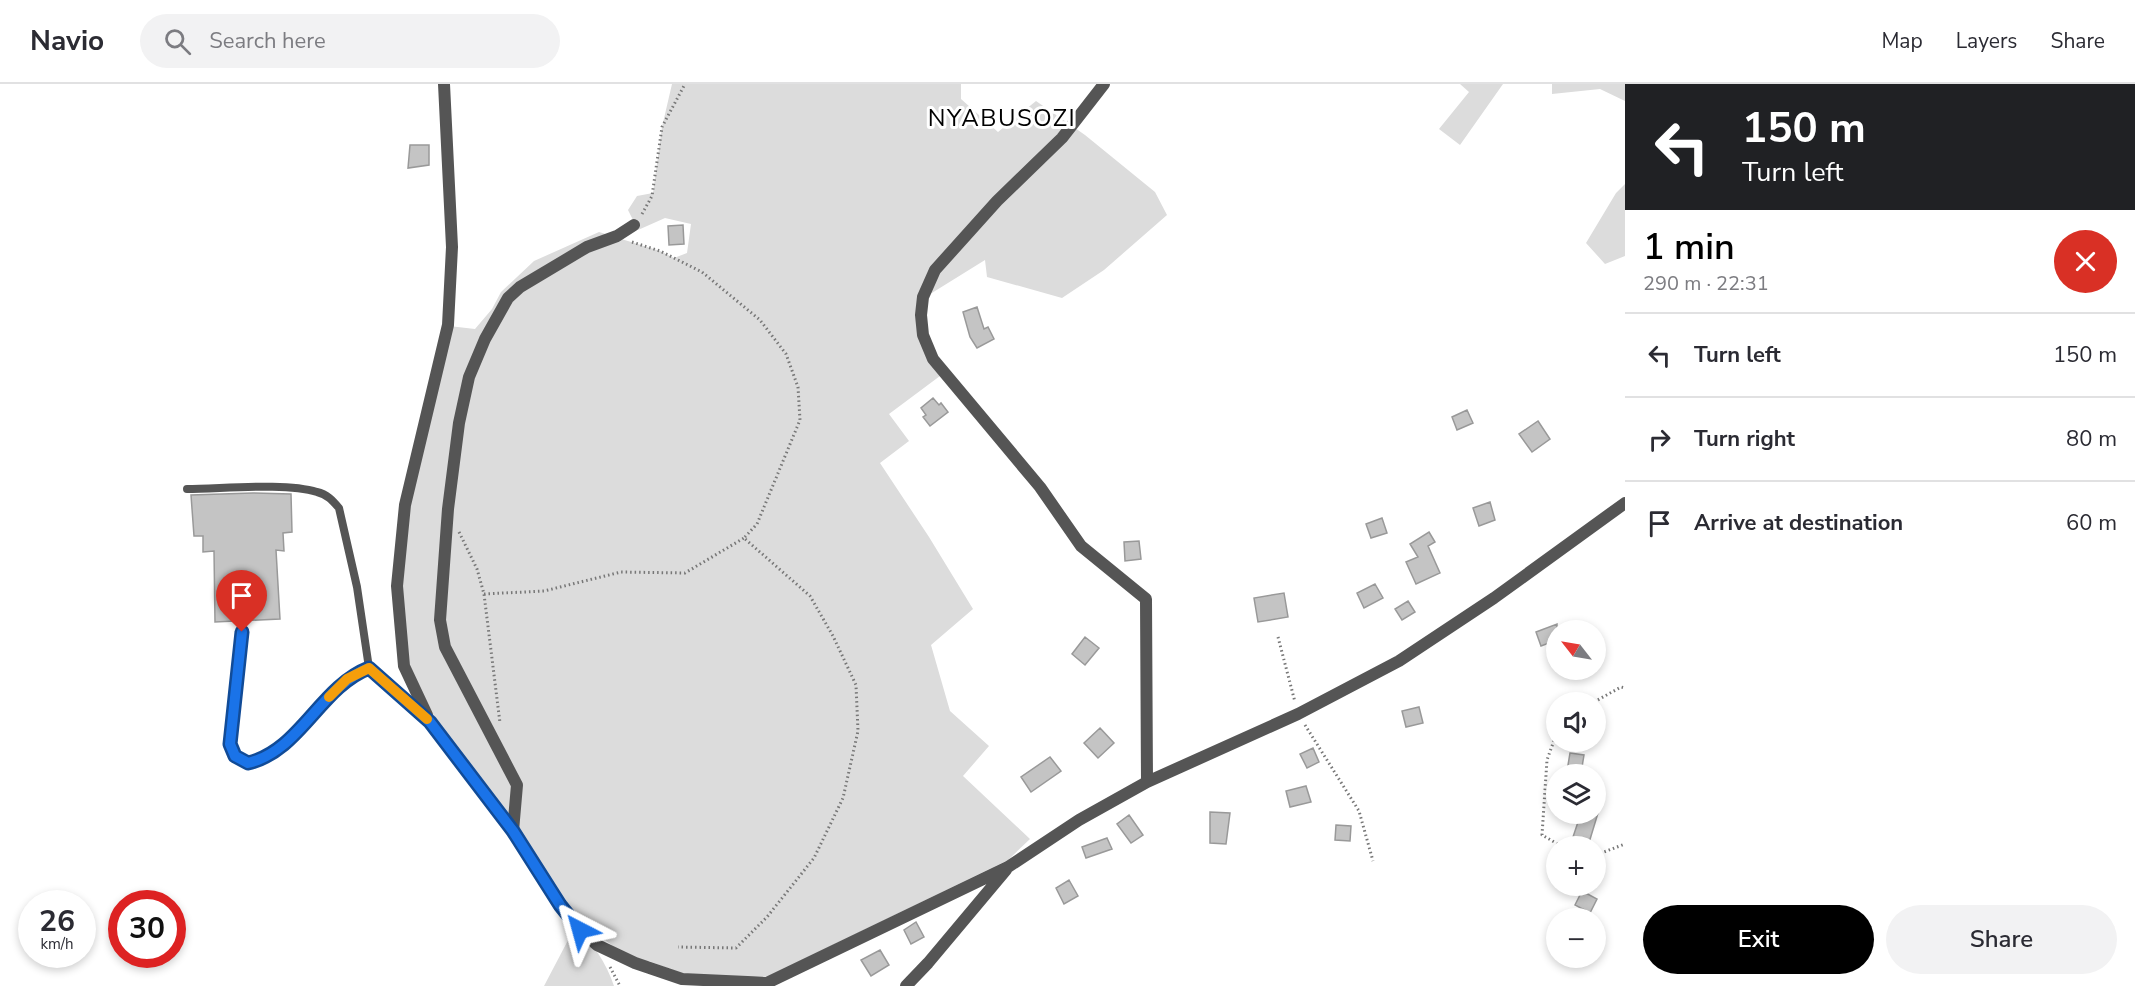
<!DOCTYPE html>
<html lang="en">
<head>
<meta charset="utf-8">
<style>
  :root { --surface:#fff; --page:#f2f2f3; --text:#2b2b33; --muted:#7c7c81; --line:#e1e1e2; --accent:#000 }
  body { margin:0; font-family:"Nunito Sans",sans-serif; background:var(--page); color:var(--text); height:100vh; display:flex; flex-direction:column; font-size:22px; white-space:nowrap }
  * { box-sizing:border-box; margin:0 }
  p { font-size:20px; color:var(--muted) }
  .icon { flex:none; width:33px; height:33px; fill:none; stroke:currentColor; stroke-width:2; stroke-linecap:round; stroke-linejoin:round }
  .map { position:relative; flex:1; overflow:hidden }
  .details { display:flex; flex-direction:column; background:var(--surface); width:510px }
  .details>* { flex:none }
  .banner { background:#202124; color:#fff; overflow:hidden }
  .needle { width:39px; rotate:301deg }
  .fabs { position:absolute; left:1546px; top:536px; display:grid; gap:12px }
  .fabs a { display:grid; place-items:center; width:60px; height:60px; border-radius:50%; background:var(--surface); box-shadow:0 3px 9px #0003; font-size:30px }
  .speed { position:absolute; left:18px; top:806px; display:flex; gap:12px; font-size:30px; font-weight:700; text-align:center }
  .speed>* { display:grid; place-content:center; width:78px; height:78px; border-radius:50%; background:var(--surface); box-shadow:0 3px 9px #0003; line-height:1 }
  .speed small { font-size:15px; font-weight:400 }
  .speed .limit { border:9px solid #d22; background:#fff; color:#111 }
  .pin { position:absolute; display:grid; place-items:center; width:51px; height:51px; color:#fff; margin:-62px -26px; border-radius:50% 50% 50% 0; rotate:-45deg; box-shadow:0 0 6px #0007 }
  .pin .icon { rotate:45deg }
  .me { position:absolute; width:66px; margin:-33px; rotate:321deg; stroke-linejoin:round; filter:drop-shadow(0 0 4px #0008) }
  .turn { display:flex; align-items:center; gap:21px; height:126px; padding:0 18px; font-size:27px }
  .turn .icon { width:78px; height:78px; stroke-width:2.5 }
  .turn b { display:block; font-size:42px; line-height:51px }
  .round { display:grid; place-items:center; flex:none; width:63px; height:63px; border-radius:32px; background:var(--page) }
  .headline { display:flex; align-items:center; justify-content:space-between; height:102px; padding:0 18px }
  h1 { font-size:36px; font-weight:600; line-height:45px; color:var(--accent) }
  .cta { display:flex; gap:12px; margin-top:auto; padding:12px 18px }
  .cta a { flex:1; height:69px; border-radius:36px; background:var(--accent); color:#fff; font-size:24px; font-weight:600; line-height:69px; text-align:center }
  .cta a+a { background:var(--page); color:var(--text) }
  ul { padding:0; list-style:none }
  li { display:flex; align-items:center; gap:18px; height:84px; padding:0 18px; border-top:2px solid var(--line) }
  li div { flex:1 }
  li b { display:block; font-size:22px }
  li em { font-style:normal }
  header { display:flex; align-items:center; gap:36px; box-sizing:border-box; height:84px; padding:0 30px; background:var(--surface); border-bottom:2px solid var(--line) }
  header strong { font-size:28px }
  nav { display:flex; gap:33px; margin-inline-start:auto; font-size:21px }
  .search { width:420px; height:54px; background:var(--page); display:flex; align-items:center; gap:15px; box-sizing:border-box; padding:0 21px; border-radius:33px; color:var(--muted); font-size:22px }
  main { display:flex; flex:1; min-height:0 }
  .map>svg:first-child { display:block }
  .green { fill:#dcdcdc }
  .building { fill:#c4c4c4; stroke:#999; stroke-width:1.5 }
  .lines { fill:none; stroke-linecap:round; stroke-linejoin:round }
  .path { stroke:#777; stroke-width:3; stroke-dasharray:1.5 3; stroke-linecap:butt }
  .lane { stroke:#555; stroke-width:8 }
  .street { stroke:#555; stroke-width:12 }
  .route-casing { stroke:#114b97; stroke-width:15 }
  .route { stroke:#1a73e8; stroke-width:10 }
  .slow { stroke:#f59e0b; stroke-width:10 }
  .labels { text-anchor:middle; dominant-baseline:central; stroke-width:6; stroke-linejoin:round; paint-order:stroke }
  .quarter-label { font-size:24px; letter-spacing:1.5px; fill:#000; stroke:#fff }
</style>
</head>
<body>
<header>
<strong>Navio</strong>
<div class="search"><svg class="icon" aria-label="search" viewBox="0 0 24 24"><circle cx="10" cy="10" r="6"/><path d="M15 15l6 6"/></svg>Search here</div>
<nav><a>Map</a><a>Layers</a><a>Share</a></nav>
</header>
<main>
<div class="map">
<svg width="1625" height="902" viewBox="0 0 1625 902">
  <rect width="100%" height="100%" fill="#fff"/>
  <path class="green" d="M 672,0 L 961,0 L 961,15 L 998,48 L 1036,17 L 1085,51 L 1155,108 L 1167,131 L 1104,186 L 1062,214 L 987,193 L 985,176 L 927,212 L 927,251 L 944,289 L 889,330 L 909,357 L 880,379 L 929,453 L 973,525 L 931,561 L 950,627 L 989,662 L 963,692 L 1030,755 L 1008,776 L 769,892 L 696,895 L 649,877 L 640,882 L 602,854 L 572,828 L 519,744 L 432,639 L 405,583 L 398,502 L 405,422 L 449,242 L 475,245 L 492,225 L 501,208 L 534,177 L 599,148 L 660,167 L 674,174 L 687,169 L 691,140 L 665,134 L 638,146 L 628,126 L 637,112 L 653,109 L 662,43 Z
    M 1460,0 L 1503,0 L 1460,61 L 1439,45 L 1469,8 Z
    M 1552,0 L 1625,0 L 1625,17 L 1600,5 L 1552,10 Z
    M 1625,100 L 1625,172 L 1605,180 L 1586,159 L 1616,109 Z
    M 576,841 C 593,860 606,878 614,902 L 544,902 Z"/>
  <path class="building" d="M 410,61 L 429,61 L 429,81 L 408,84 Z
    M 683,141 L 684,160 L 669,161 L 668,142 Z
    M 977,223 L 984,245 L 988,243 L 994,255 L 977,264 L 970,253 L 963,228 Z
    M 933,314 L 939,321 L 941,319 L 948,328 L 930,342 L 923,333 L 926,331 L 921,324 Z
    M 1467,326 L 1473,339 L 1457,346 L 1452,333 Z
    M 1538,337 L 1550,355 L 1532,368 L 1519,350 Z
    M 253,409 L 291,410 L 292,448 L 283,449 L 284,467 L 276,466 L 280,535 L 215,538 L 214,467 L 203,468 L 203,452 L 194,452 L 191,411 Z
    M 1490,418 L 1495,436 L 1479,442 L 1473,424 Z
    M 1382,434 L 1387,449 L 1371,454 L 1366,440 Z
    M 1429,448 L 1435,458 L 1428,462 L 1440,489 L 1416,500 L 1406,478 L 1418,473 L 1410,460 Z
    M 1139,457 L 1141,475 L 1125,477 L 1124,458 Z
    M 1375,500 L 1383,514 L 1364,524 L 1357,509 Z
    M 1284,509 L 1288,533 L 1258,538 L 1254,514 Z
    M 1408,517 L 1415,528 L 1402,536 L 1395,525 Z
    M 1557,540 L 1557,556 L 1541,562 L 1536,548 Z
    M 1085,553 L 1099,564 L 1085,581 L 1072,570 Z
    M 1419,623 L 1423,639 L 1406,643 L 1402,627 Z
    M 1100,644 L 1114,659 L 1098,674 L 1084,659 Z
    M 1313,664 L 1319,678 L 1307,684 L 1300,670 Z
    M 1570,669 L 1584,671 L 1581,689 L 1567,687 Z
    M 1050,673 L 1061,687 L 1031,708 L 1021,693 Z
    M 1306,702 L 1311,718 L 1290,723 L 1286,707 Z
    M 1210,728 L 1230,729 L 1226,760 L 1210,759 Z
    M 1581,729 L 1598,729 L 1588,762 L 1570,762 Z
    M 1129,731 L 1143,751 L 1131,759 L 1117,740 Z
    M 1336,741 L 1351,742 L 1350,757 L 1335,756 Z
    M 1107,754 L 1112,765 L 1086,774 L 1082,763 Z
    M 1069,796 L 1078,812 L 1064,820 L 1056,804 Z
    M 1582,807 L 1597,815 L 1590,829 L 1575,821 Z
    M 916,838 L 924,853 L 911,860 L 904,846 Z
    M 880,866 L 889,881 L 871,892 L 861,876 Z"/>
  <g class="lines">
    <path class="path" d="M 642,130 L 652,112 L 662,43 L 685,0
      M 632,158 L 660,167 L 702,188 L 760,236 L 786,270 L 798,303 L 800,336 L 757,440 L 744,454 L 810,512 L 833,552 L 856,601 L 858,647 L 843,714 L 814,774 L 767,833 L 736,864 L 678,863
      M 459,448 L 477,485 L 484,510 L 500,639
      M 484,510 L 544,507 L 621,488 L 685,489 L 744,454
      M 1278,553 L 1295,618
      M 1594,618 L 1621,603 L 1625,604
      M 1305,641 L 1359,727 L 1373,777
      M 1557,648 L 1547,676 L 1542,751 L 1561,762
      M 1596,771 L 1625,760
      M 610,883 L 620,902"/>
    <path class="lane" d="M 187,405 C 221,405 286,398 317,408 C 327,410 333,417 339,424 L 357,503 L 369,584 C 320,603 300,667 248,679 L 233,670 L 230,660 L 242,548"/>
    <path class="street" d="M 1104,0 L 1062,54 L 997,117 L 935,186 L 923,213 L 921,231 L 923,251 L 933,275 L 1040,403 L 1081,462 L 1146,515 L 1147,698
      M 369,584 L 430,638 L 513,747 L 560,821 L 580,846 L 597,861 L 635,879 L 682,895 L 767,899 L 1008,783 L 1079,736 L 1147,698 L 1298,630 L 1399,577 L 1494,514 L 1625,419
      M 427,631 L 404,582 L 397,502 L 405,421 L 448,241 L 452,163 L 444,0
      M 513,747 L 517,701 L 445,563 L 440,536 L 448,425 L 459,339 L 469,293 L 485,255 L 508,214 L 520,203 L 587,163 L 617,152 L 634,141
      M 906,902 L 928,879 L 1006,786"/>
  </g>
  <g class="lines">
    <g class="route-casing">
      <path id="route" d="M 242,548 L 230,660 L 235,672 L 248,679 C 300,667 320,603 369,584 L 430,638 L 513,747 L 560,821 L 580,846"/>
    </g>
    <use href="#route" class="route"/>
    <path class="slow" d="M 329,613 L 347,595 L 369,584 L 427,635"/>
  </g>
  <g class="labels">
    <g class="quarter-label">
      <text x="1002" y="34">NYABUSOZI</text>
    </g>
  </g>
</svg>
<div class="fabs">
<a><svg class="needle" viewBox="-14 -14 28 28"><path d="M0-13l5 13h-10z" fill="#e53935"/><path d="M0 13l5-13h-10z" fill="#7c7c81"/></svg></a>
<a><svg class="icon" aria-label="sound" viewBox="0 0 24 24"><path d="M4 9h4l5-4v14l-5-4H4zM17 9q2 3 0 6"/></svg></a>
<a><svg class="icon" aria-label="layers" viewBox="0 0 24 24"><path d="M12 4l9 5-9 5-9-5zM3 14l9 5 9-5"/></svg></a>
<a>+</a>
<a>−</a>
</div>
<div class="speed"><div>26<small>km/h</small></div><div class="limit">30</div></div>
<div class="pin" style="left:242px;top:548px;background:#d93025"><svg class="icon" aria-label="arrive" viewBox="0 0 24 24"><path d="M6 21V4h12l-3 4 3 4H6"/></svg></div>
<svg class="me" style="left:580px;top:846px" viewBox="-20 -20 40 40"><path d="M0-17L14 15 0 8-14 15z" fill="#1a73e8" stroke="#fff" stroke-width="4"/></svg>
</div>
<section class="details">
<div class="banner">
<div class="turn"><svg class="icon" aria-label="left" viewBox="0 0 24 24"><path d="M17 20v-9H6M10 6l-5 5 5 5"/></svg><div><b>150 m</b>Turn left</div></div>
</div>
<div class="headline"><div><h1>1 min</h1><p>290 m · 22:31</p></div><a class="round" style="background:#d93025;color:#fff"><svg class="icon" aria-label="close" viewBox="0 0 24 24"><path d="M6 6l12 12M18 6L6 18"/></svg></a></div>
<ul>
<li><svg class="icon" aria-label="left" viewBox="0 0 24 24"><path d="M17 20v-9H6M10 6l-5 5 5 5"/></svg><div><b>Turn left</b></div><em>150 m</em></li>
<li><svg class="icon" aria-label="right" viewBox="0 0 24 24"><path d="M7 20v-9h11M14 6l5 5-5 5"/></svg><div><b>Turn right</b></div><em>80 m</em></li>
<li><svg class="icon" aria-label="arrive" viewBox="0 0 24 24"><path d="M6 21V4h12l-3 4 3 4H6"/></svg><div><b>Arrive at destination</b></div><em>60 m</em></li>
</ul>
<div class="cta"><a>Exit</a><a>Share</a></div>
</section>
</main>
</body>
</html>
